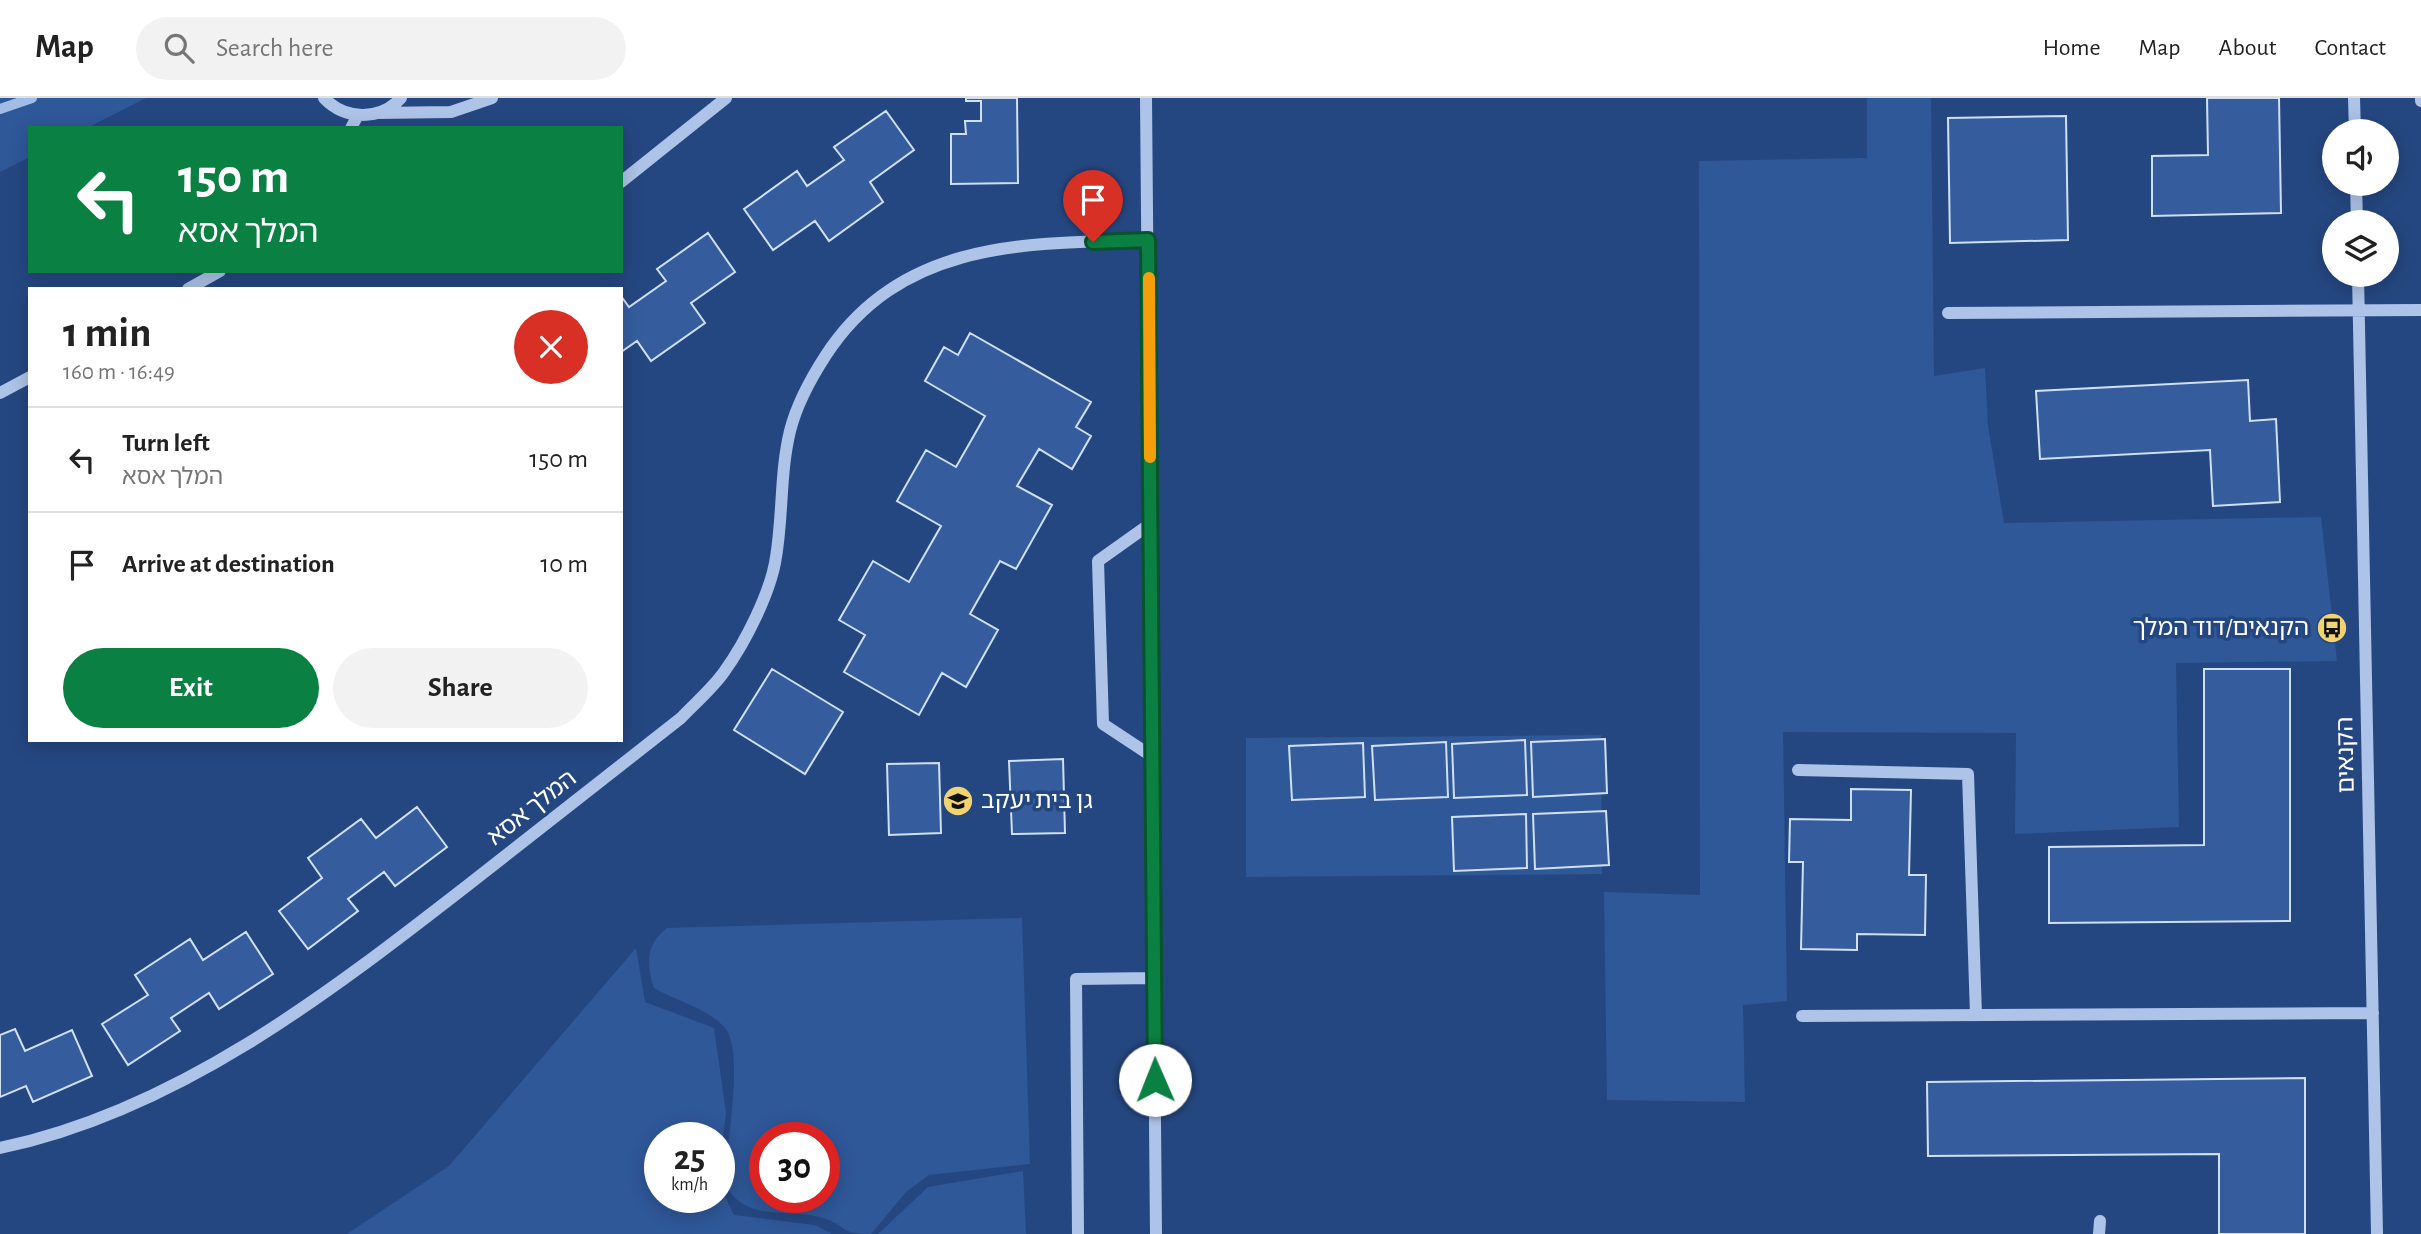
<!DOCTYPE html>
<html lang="en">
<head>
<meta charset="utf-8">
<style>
  :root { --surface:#fff; --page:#f2f2f2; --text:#222; --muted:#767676; --line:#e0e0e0; --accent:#0b8043 }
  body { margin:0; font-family:"Alegreya Sans","Noto Sans Hebrew",sans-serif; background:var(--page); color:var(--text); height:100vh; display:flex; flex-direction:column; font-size:26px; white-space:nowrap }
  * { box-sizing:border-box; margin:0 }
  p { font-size:23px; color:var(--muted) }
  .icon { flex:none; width:38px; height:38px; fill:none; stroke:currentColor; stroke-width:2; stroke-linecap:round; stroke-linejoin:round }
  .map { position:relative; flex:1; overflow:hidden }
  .details { position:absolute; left:28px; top:189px; width:595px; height:455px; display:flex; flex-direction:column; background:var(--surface); border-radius:0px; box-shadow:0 4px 18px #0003 }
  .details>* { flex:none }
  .guide { position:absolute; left:28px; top:28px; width:595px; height:147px; border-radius:0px; box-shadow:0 4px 18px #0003; background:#0b8043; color:#fff; overflow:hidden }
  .fabs { position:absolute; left:2322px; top:21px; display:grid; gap:14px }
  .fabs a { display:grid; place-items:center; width:77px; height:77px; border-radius:50%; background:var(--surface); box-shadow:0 4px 18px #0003; font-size:35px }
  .speed { position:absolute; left:644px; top:1024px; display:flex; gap:14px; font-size:35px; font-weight:700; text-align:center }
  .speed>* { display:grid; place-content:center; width:91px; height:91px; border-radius:50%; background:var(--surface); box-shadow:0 4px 18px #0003; line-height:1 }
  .speed small { font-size:18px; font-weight:400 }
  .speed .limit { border:10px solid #d22; background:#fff; color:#111 }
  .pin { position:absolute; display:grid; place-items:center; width:60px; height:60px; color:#fff; margin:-72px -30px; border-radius:50% 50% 50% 0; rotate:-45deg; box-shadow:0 0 7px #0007 }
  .pin .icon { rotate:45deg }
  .me { position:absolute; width:77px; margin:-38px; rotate:359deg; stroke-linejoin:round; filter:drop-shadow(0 0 5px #0008) }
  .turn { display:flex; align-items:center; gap:24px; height:147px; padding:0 35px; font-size:32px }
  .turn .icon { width:91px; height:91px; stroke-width:2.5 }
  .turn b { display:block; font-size:49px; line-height:60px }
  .round { display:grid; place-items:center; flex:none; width:74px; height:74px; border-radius:37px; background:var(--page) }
  .head { display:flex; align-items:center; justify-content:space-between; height:119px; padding:0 35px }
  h1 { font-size:42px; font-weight:600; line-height:52px }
  .action { display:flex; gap:14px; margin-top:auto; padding:14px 35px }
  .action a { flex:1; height:80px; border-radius:42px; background:var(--accent); color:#fff; font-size:28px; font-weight:600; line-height:80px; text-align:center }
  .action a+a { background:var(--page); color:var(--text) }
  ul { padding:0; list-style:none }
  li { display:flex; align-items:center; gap:21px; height:105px; padding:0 35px; border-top:2px solid var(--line) }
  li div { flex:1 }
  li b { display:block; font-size:26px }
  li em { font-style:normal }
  header { display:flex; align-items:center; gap:42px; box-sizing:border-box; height:98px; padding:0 35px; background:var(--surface); border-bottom:2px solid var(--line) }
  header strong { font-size:33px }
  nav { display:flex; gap:38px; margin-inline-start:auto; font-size:24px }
  .search { width:490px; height:63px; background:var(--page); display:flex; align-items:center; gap:18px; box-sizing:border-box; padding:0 24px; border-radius:38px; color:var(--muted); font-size:26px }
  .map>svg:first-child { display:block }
  .green { fill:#2f5899; fill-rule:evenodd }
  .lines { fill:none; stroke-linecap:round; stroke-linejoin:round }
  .stream { stroke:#a1bde7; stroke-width:10 }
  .building { fill:#355d9e; stroke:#d0dff5; stroke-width:2 }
  .minor { stroke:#adc3e7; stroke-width:12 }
  .route-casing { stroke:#07532c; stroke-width:18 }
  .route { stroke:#0b8043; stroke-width:12 }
  .slow { stroke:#f59e0b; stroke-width:12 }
  .labels { text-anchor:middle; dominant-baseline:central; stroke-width:7; stroke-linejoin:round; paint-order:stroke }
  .poi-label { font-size:24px; fill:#fff; stroke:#254781; text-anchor:end }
  .street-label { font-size:24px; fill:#fff; stroke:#254781 }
</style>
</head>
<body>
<header>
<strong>Map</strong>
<div class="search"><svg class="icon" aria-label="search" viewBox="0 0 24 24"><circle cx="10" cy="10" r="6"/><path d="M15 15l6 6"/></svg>Search here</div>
<nav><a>Home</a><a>Map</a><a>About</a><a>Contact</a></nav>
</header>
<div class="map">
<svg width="2421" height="1136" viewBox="0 0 2421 1136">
  <rect width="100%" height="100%" fill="#254781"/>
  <path class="green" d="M 0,0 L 146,0 L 87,30 L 30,30 L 30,59 L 0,74 Z
    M 1867,0 L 1931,0 L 1934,278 L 1985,270 L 1988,328 L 2004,425 L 2321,419 L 2337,563 L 2176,565 L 2179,729 L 2015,736 L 2016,635 L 1783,634 L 1787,903 L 1743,907 L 1745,1004 L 1607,1002 L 1604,794 L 1700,797 L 1699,63 L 1867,60 Z
    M 1601,637 L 1602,776 L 1246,779 L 1246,640 Z
    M 1022,820 L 1030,1066 L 929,1077 L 906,1094 L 871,1136 C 839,1136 849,1129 826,1121 C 787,1108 749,1127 724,1086 C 726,1052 745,953 725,930 C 708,910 676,903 654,890 C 646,866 646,846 667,830 ZM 765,1040 L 824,1040 L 824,1099 L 765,1099 Z
    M 636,850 L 645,904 L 714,930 L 726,1015 L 719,1069 L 719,1040 L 660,1040 L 660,1099 L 719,1099 L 719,1087 L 734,1117 L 815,1127 L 832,1136 L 347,1136 L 449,1068 Z
    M 1023,1073 L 1026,1136 L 878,1136 L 928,1089 Z"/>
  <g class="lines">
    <path class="stream" d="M 0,11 L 32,0"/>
  </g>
  <path class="building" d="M 966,0 L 1017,0 L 1018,85 L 951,86 L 951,36 L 966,36 L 965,23 L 981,23 L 981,3 L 966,3 Z
    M 2207,0 L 2279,0 L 2281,115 L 2152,118 L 2152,58 L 2208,57 Z
    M 886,13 L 914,52 L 870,84 L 883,104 L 829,143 L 815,123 L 773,152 L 744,111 L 797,73 L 807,88 L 844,62 L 834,49 Z
    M 2066,18 L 2068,142 L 1950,145 L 1948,20 Z
    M 708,135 L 735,174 L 691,205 L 705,225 L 651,263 L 637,243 L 621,254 L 621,198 L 629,209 L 666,183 L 657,171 Z
    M 970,235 L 1091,304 L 1076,329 L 1091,338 L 1072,371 L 1039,351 L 1017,388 L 1052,407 L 1016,471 L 1000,463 L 970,516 L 998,532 L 966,589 L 942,575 L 919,617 L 844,574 L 865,537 L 839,522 L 873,463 L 909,484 L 941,428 L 897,403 L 926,352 L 956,369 L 985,318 L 925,283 L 944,249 L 958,257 Z
    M 2248,282 L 2250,323 L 2276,321 L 2280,404 L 2213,408 L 2210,352 L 2040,361 L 2036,293 Z
    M 772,571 L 843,614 L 805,676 L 734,632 Z
    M 2204,571 L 2290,571 L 2290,823 L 2049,825 L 2049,749 L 2204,747 Z
    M 1605,641 L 1607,695 L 1533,699 L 1531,644 Z
    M 1525,642 L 1527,697 L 1454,700 L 1452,646 Z
    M 1446,644 L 1448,699 L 1375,702 L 1372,648 Z
    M 1363,645 L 1365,699 L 1292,702 L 1289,648 Z
    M 1063,661 L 1065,735 L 1012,736 L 1009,663 Z
    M 939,665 L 941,735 L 889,737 L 887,666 Z
    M 1851,691 L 1911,692 L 1909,777 L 1926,777 L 1925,837 L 1857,836 L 1857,852 L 1801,851 L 1803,764 L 1789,764 L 1790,721 L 1851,722 Z
    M 417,709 L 447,749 L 395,788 L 384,774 L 348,801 L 358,813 L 308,851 L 279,813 L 322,780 L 308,760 L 361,721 L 376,740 Z
    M 1606,713 L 1609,767 L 1535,771 L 1533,716 Z
    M 1526,716 L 1527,770 L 1454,773 L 1452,719 Z
    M 246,834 L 273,876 L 219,911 L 209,895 L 171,920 L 180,933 L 128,967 L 102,926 L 148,897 L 135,877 L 190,841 L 203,862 Z
    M 15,931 L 25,953 L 72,932 L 92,978 L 33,1004 L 26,988 L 0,999 L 0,937 Z
    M 2305,980 L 2305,1136 L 2219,1136 L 2219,1056 L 1928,1058 L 1927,984 Z"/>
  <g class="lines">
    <path class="minor" d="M 324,0 C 345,22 380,23 401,0
      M 1146,0 L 1156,1136
      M 2354,0 L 2355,33
      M 2421,0 L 2421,3
      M 377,15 L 451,14 L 492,0
      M 351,30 L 358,17
      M 621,84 L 726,0
      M 2356,86 L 2357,124
      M 2358,177 L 2377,1136
      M 188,191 L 220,173
      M 1948,215 L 2421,212
      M 0,295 L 30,279
      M 1150,426 L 1098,463 L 1103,626 L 1153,659
      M 1798,672 L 1968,676 L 1976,917
      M 1802,918 L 2373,915
      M 0,1050 C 177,1013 329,895 468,787 C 539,731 610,676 681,620 C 695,605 712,591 724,574 C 745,545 771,494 776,459 C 783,417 780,374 790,333 C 797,305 811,280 826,257 C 901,142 1026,145 1148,142
      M 1078,1136 L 1076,881 L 1154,880
      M 2099,1136 L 2100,1123"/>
  </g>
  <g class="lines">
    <g class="route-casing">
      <path id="route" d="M 1093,144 L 1148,142 L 1155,982"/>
    </g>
    <use href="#route" class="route"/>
    <path class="slow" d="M 1149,180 L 1150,359"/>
  </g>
  <defs>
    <g id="bus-disc" transform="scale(1.575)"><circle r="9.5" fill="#f0d471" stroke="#254781"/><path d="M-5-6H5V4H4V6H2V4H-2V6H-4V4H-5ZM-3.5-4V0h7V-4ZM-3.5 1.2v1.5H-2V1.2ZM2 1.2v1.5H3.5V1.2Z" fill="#111"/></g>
    <g id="school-disc" transform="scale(1.575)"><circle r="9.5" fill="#f0d471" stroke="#254781"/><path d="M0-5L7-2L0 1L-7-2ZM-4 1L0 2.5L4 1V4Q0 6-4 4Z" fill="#111"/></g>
  </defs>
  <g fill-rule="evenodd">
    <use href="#bus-disc" x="2332" y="530"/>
    <use href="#school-disc" x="958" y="703"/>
  </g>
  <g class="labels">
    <g class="poi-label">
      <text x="2309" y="530">הקנאים/דוד המלך</text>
      <text x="981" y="703" text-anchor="start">גן בית יעקב</text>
    </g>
    <g class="street-label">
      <text transform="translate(2346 657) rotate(-91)">הקנאים</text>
      <text transform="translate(532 710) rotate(-38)">המלך אסא</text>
    </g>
  </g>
</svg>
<div class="fabs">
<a><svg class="icon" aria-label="sound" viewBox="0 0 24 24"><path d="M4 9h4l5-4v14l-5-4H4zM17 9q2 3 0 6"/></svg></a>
<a><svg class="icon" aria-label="layers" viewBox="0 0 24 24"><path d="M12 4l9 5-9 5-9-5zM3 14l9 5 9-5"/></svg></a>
</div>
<div class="speed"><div>25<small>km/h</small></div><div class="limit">30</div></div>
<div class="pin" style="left:1093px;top:144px;background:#d93025"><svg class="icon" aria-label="arrive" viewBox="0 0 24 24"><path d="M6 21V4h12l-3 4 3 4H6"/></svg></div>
<svg class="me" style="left:1155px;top:982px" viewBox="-20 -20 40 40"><circle r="19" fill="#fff"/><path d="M0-13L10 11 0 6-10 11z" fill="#0b8043"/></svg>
<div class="guide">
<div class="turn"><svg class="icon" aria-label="left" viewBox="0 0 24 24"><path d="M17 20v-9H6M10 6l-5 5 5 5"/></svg><div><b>150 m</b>המלך אסא</div></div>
</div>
<section class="details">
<div class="head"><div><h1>1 min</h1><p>160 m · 16:49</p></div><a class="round" style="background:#d93025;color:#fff"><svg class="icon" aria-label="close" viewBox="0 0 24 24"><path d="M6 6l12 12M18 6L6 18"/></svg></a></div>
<ul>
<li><svg class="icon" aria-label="left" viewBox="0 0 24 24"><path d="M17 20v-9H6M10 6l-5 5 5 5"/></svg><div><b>Turn left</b><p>המלך אסא</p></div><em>150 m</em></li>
<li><svg class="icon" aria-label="arrive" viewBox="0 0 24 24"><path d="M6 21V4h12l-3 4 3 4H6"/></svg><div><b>Arrive at destination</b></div><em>10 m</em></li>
</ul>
<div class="action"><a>Exit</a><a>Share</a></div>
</section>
</div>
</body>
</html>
